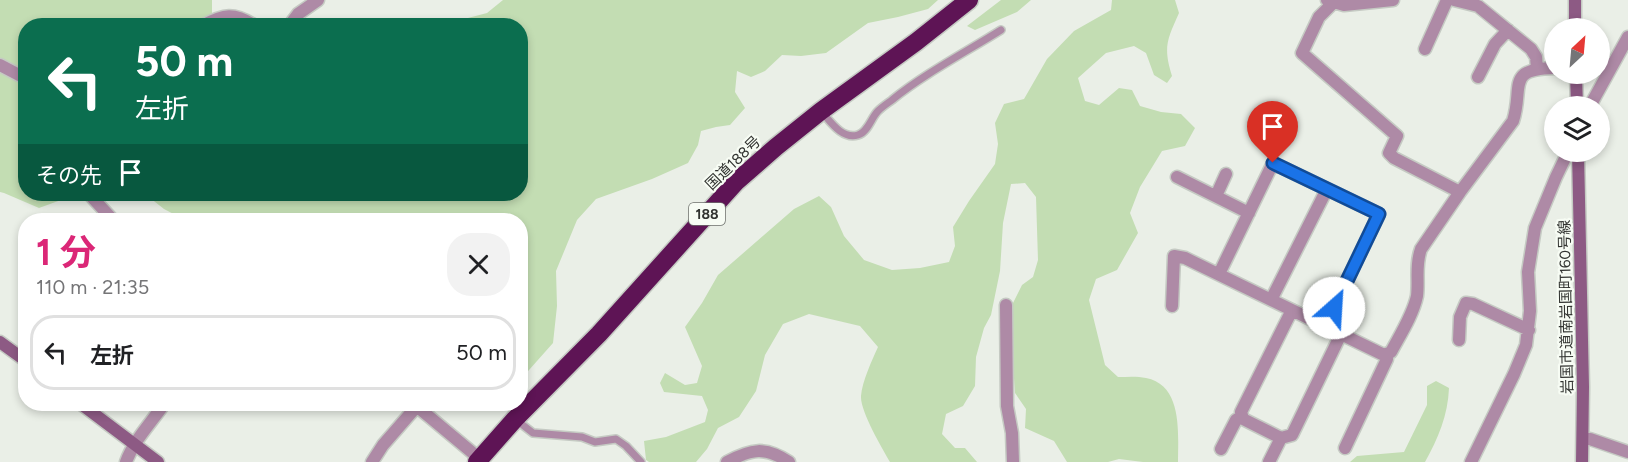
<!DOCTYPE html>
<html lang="ja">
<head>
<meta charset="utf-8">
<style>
  :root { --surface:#fff; --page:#f2f2f2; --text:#202124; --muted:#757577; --line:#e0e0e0; --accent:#db2777 }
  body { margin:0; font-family:Figtree,"Noto Sans JP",sans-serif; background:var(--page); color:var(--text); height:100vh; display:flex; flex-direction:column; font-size:22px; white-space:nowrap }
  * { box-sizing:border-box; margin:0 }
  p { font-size:20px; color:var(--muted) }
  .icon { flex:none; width:33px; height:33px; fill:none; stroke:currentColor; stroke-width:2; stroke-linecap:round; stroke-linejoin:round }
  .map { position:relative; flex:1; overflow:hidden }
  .panel { position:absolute; left:18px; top:213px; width:510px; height:198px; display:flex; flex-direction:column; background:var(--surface); border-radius:24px; box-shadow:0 3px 9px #0003 }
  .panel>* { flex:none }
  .top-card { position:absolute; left:18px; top:18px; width:510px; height:183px; border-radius:24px; box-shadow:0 3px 9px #0003; background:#0b6e4f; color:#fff; overflow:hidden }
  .needle { width:39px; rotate:26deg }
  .fabs { position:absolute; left:1544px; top:18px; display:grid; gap:12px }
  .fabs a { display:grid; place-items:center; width:66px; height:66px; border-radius:50%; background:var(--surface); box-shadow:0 3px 9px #0003; font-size:30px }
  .pin { position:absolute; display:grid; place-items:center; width:51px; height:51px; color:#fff; margin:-62px -26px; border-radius:50% 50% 50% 0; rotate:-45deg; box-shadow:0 0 6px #0007 }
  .pin .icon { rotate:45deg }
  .me { position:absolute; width:66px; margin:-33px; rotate:26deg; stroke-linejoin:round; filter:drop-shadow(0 0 4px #0008) }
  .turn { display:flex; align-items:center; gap:21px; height:126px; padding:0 18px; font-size:27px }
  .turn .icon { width:78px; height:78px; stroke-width:2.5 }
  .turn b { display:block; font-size:42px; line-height:51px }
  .then { display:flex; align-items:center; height:57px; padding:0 18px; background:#0003; gap:12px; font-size:22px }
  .round { display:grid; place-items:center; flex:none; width:63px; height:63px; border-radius:24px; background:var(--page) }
  .headline { display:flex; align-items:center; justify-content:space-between; height:102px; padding:0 18px }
  h1 { font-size:36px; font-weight:700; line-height:45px; color:var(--accent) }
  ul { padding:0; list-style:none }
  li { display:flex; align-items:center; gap:18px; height:75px; margin:0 12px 9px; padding:0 6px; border:3px solid var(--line); border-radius:24px }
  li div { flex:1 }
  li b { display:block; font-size:22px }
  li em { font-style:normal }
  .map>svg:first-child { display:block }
  .green { fill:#c3ddb3 }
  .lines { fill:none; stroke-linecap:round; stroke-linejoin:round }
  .lane-casing { stroke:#c5cac3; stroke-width:10 }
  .street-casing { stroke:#c5cac3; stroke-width:15 }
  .secondary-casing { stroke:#c5cac3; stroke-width:15 }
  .highway-casing { stroke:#c5cac3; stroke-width:21 }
  .lane { stroke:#ae8aa6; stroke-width:7 }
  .street { stroke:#ae8aa6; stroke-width:12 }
  .secondary { stroke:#8d5a84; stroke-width:12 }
  .highway { stroke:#5e1455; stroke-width:18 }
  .route-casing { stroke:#114b97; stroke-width:15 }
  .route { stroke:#1a73e8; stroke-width:10 }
  .labels { text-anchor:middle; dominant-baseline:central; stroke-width:4.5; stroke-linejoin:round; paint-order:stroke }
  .shield { fill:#f7fcf4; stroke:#6d706c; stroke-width:1.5 }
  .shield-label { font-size:14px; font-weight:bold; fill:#323431 }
  .street-label { font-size:15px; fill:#323431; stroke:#f7fcf4 }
</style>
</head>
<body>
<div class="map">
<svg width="1628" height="462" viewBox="0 0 1628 462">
  <rect width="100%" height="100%" fill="#eaefe7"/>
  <path class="green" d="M 0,0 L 212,0 L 212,15 L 218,25 L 26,26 L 26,194 L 62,194 L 61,200 L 39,208 L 4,193 L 0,192 Z
    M 503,0 L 938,0 L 928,9 L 898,17 L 868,23 L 826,53 L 801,56 L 782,55 L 765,71 L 751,77 L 737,71 L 735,92 L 745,108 L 730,125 L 716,127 L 701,131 L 698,145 L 688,163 L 652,179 L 596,199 L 577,220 L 556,271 L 557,306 L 553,343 L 521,379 L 520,220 L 185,220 L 164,209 L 145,194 L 273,194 L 275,199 L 286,199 L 289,194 L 520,194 L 520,26 L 458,25 L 464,19 L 487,13 Z
    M 1001,0 L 1031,0 L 1017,12 L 975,30 L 967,26 Z
    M 1112,0 L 1175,0 L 1179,13 C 1167,40 1163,47 1172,76 L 1167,83 L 1154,75 L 1146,53 L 1134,46 L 1106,53 L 1078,78 L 1085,101 L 1099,105 L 1119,88 L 1132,90 L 1140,106 L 1161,112 L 1181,114 L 1195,128 L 1185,146 L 1162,151 L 1140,187 L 1130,213 L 1138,233 L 1117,270 L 1096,279 L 1089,300 L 1105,365 L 1118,377 C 1127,377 1137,376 1146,378 C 1183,385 1178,434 1178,462 L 1143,462 L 1119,459 L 1108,462 L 1067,462 L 1054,441 L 1025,428 L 1026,409 L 1015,393 L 1011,334 L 1012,305 L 1022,285 L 1033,277 L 1038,260 L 1036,197 L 1025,183 L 1011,184 L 1003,223 L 1000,271 L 991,315 L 984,328 L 976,357 L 975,386 L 963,406 L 946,414 L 942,434 L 955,448 L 965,448 L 977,462 L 890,462 C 882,448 860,411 861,396 C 862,382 872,360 878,347 L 860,326 L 809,314 L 783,324 L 765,355 L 756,391 L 739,417 L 718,428 L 707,449 L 696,462 L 649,462 L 646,460 L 644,441 L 666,437 L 705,422 L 708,410 L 702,396 L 664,392 L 660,383 L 665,373 L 685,385 L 697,383 L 702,366 L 685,327 L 702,303 L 718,275 L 794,209 L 819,196 L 831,207 L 844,236 L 864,260 L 892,270 L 920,268 L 949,262 L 955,246 L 953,227 L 969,201 L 995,164 L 998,144 L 995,123 L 1004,104 L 1024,99 L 1047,59 L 1074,31 L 1111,10 Z
    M 1436,381 L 1449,388 C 1448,415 1438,439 1425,462 L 1350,462 L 1357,456 L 1404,452 L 1427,405 L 1427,386 Z"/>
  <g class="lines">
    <g class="lane-casing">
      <path id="lane" d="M 821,111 C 830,121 842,140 858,135 C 868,132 871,118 878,111 C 882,107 888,103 892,100 C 924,74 966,52 1001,30
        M 515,419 L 533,433 L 582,437 L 595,442 L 616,439 L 626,446 L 641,462"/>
    </g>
    <g class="street-casing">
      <path id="street" d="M 1327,0 L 1344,5 L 1393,0
        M 1454,0 L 1478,6 L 1531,49 L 1536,57 L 1537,69
        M 1334,2 L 1319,17 L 1302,53 L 1397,136 L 1389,153 L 1394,158 L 1460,192
        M 202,26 C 224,14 234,12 255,26
        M 289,26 L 298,14 L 318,0
        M 1425,49 L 1447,0
        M 0,65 L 19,75 L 26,76
        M 1478,77 L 1495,44 L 1508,30
        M 1590,106 L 1628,37
        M 1177,177 L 1249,213
        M 89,194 L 113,220
        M 1216,196 L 1226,174
        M 1219,274 L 1273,163 L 1379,214 L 1325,326
        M 1271,300 L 1327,189
        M 1006,305 L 1007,406 L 1012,433 L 1013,462
        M 1172,306 L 1174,256 L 1185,258 L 1384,355 L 1391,352 C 1400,335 1413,315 1417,296 C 1419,280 1415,265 1421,249 L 1460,192 L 1513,121 C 1524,87 1505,69 1554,68
        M 1459,340 L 1460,317 L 1466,303 L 1473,304 L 1529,330
        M 414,404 L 480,459
        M 1281,438 L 1243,419 L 1241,412 L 1292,310
        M 1583,439 L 1590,439 L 1628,452
        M 1345,448 L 1387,359 L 1386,354
        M 1221,449 L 1236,420 L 1242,416
        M 126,462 C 134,440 151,423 164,404
        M 372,462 L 383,445 L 417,406
        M 727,462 C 751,449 765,446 789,462
        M 1269,462 L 1281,438 L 1292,435 L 1341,334
        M 1471,462 L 1514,374 L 1526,345 L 1530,311 L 1528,272 L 1535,228 L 1556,177 L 1568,152"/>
    </g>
    <g class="secondary-casing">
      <path id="secondary" d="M 1575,0 L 1575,28
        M 1576,74 L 1577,106
        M 1578,152 L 1583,387 L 1582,462
        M 0,342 L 26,361
        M 81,404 L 158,462"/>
    </g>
    <g class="highway-casing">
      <path id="highway" d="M 477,462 L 515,419 L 599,334 L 736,182 L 776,147 L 821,111 L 916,42 L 969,0"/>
    </g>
    <use href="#lane" class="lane"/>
    <use href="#street" class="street"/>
    <use href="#secondary" class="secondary"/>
    <use href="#highway" class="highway"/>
  </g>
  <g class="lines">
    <g class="route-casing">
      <path id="route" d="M 1273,163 L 1379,214 L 1334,308"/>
    </g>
    <use href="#route" class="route"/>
  </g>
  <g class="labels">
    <rect class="shield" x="689" y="203" width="36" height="22" rx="4.5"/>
    <g class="shield-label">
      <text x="707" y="214">188</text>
    </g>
    <g class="street-label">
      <text transform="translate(733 163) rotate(-44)">国道188号</text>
      <text transform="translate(1566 307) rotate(-91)">岩国市道南岩国町160号線</text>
    </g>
  </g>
</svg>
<div class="fabs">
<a><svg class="needle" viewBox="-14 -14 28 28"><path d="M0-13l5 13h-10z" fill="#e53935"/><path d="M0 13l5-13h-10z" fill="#757577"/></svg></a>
<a><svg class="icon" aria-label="layers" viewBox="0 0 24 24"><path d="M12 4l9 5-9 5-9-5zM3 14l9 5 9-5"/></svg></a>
</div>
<div class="pin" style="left:1273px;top:163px;background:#d93025"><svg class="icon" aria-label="arrive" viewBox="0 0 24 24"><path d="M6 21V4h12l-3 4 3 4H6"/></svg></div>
<svg class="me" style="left:1334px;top:308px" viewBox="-20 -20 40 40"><circle r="19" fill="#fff"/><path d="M0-13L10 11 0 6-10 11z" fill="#1a73e8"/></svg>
<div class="top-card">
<div class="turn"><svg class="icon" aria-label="left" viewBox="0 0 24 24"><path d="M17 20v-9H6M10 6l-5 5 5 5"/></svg><div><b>50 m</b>左折</div></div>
<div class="then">その先<svg class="icon" aria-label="arrive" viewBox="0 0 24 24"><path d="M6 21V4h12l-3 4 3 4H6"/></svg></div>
</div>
<section class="panel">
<div class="headline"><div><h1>1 分</h1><p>110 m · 21:35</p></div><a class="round"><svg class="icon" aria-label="close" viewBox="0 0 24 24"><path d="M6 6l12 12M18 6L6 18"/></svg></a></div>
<ul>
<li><svg class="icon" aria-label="left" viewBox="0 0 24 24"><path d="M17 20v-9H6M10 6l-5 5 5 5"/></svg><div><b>左折</b></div><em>50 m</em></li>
</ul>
</section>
</div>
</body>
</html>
